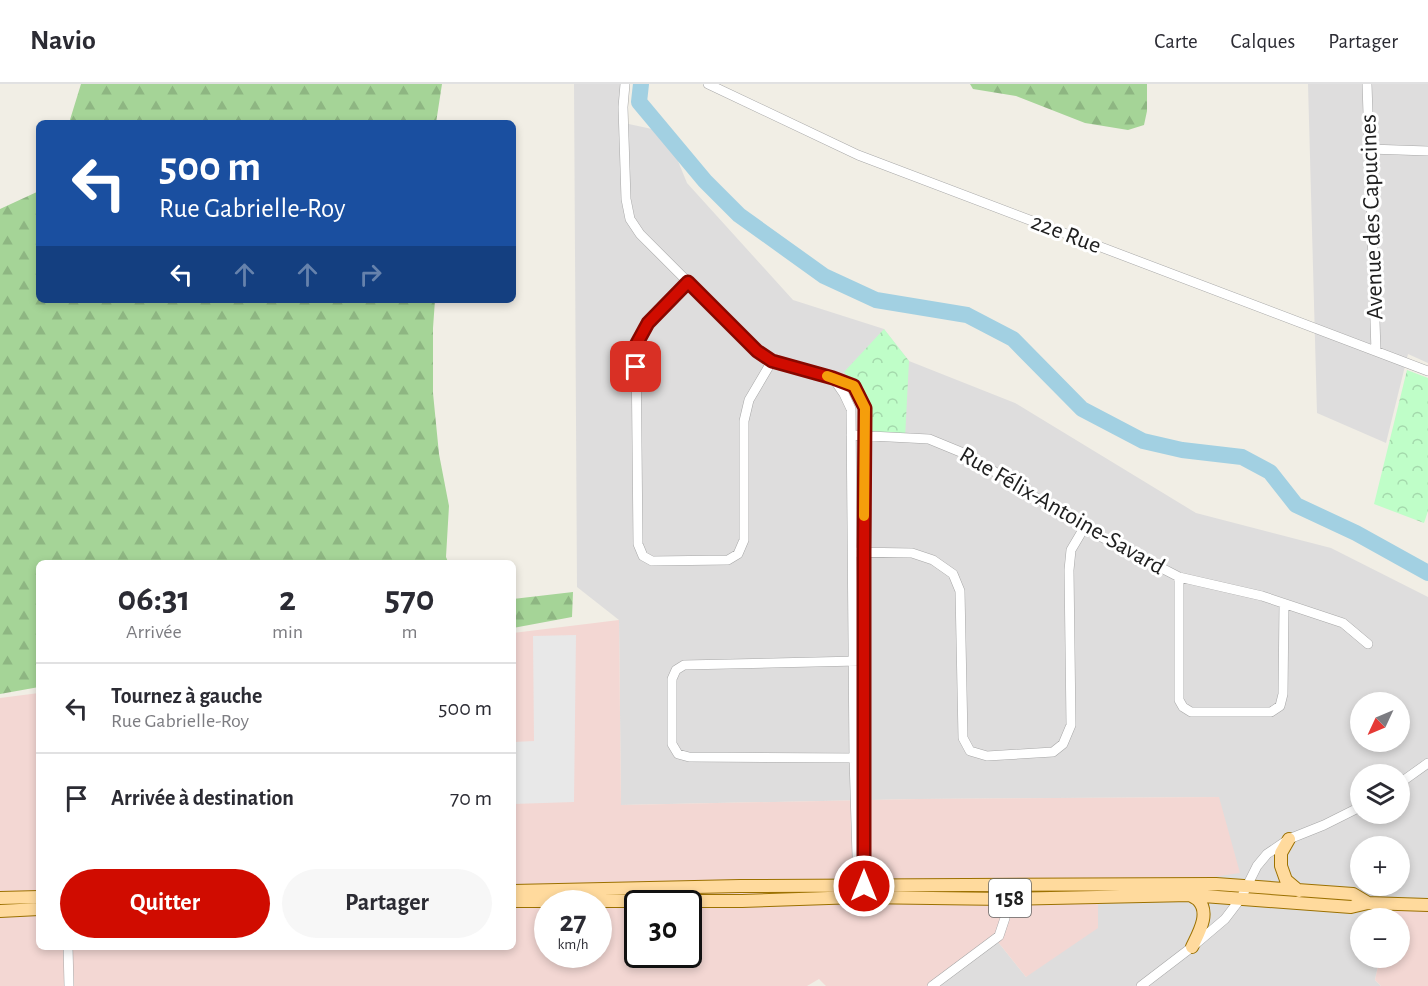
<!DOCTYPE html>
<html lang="fr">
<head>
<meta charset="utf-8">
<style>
  :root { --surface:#fff; --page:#f7f7f7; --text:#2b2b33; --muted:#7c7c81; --line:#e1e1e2; --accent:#d00c00 }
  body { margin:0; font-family:"Alegreya Sans",sans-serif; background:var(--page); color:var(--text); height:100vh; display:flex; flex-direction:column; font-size:22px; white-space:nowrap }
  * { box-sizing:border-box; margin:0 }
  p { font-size:20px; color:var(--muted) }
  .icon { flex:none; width:33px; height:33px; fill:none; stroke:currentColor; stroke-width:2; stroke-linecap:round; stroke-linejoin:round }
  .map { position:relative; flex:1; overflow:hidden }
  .side { position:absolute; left:36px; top:476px; width:480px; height:390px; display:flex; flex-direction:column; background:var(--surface); border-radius:9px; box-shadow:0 3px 9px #0003 }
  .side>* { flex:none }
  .guide { position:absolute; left:36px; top:36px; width:480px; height:183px; border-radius:9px; box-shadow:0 3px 9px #0003; background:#1a4fa0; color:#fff; overflow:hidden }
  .needle { width:39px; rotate:226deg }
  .controls { position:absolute; left:1350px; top:608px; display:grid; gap:12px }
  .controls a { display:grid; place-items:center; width:60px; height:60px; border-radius:50%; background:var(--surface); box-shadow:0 3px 9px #0003; font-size:30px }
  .speed { position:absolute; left:534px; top:806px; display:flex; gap:12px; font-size:30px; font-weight:700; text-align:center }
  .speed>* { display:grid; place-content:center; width:78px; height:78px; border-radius:50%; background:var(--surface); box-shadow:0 3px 9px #0003; line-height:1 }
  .speed small { font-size:15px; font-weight:400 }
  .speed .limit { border:3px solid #111; border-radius:9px; background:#fff; color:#111 }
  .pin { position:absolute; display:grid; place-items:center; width:51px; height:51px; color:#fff; margin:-26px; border-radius:12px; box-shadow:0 3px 9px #0006 }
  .me { position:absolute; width:66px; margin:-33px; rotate:0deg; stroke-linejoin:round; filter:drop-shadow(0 0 4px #0008) }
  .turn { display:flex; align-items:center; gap:21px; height:126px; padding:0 24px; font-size:27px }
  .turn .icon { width:78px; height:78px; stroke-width:2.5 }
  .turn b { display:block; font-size:42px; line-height:51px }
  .lanes { display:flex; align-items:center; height:57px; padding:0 24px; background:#0003; justify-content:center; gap:30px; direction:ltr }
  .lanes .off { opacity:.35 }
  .eta { display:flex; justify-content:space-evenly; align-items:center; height:102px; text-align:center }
  .eta b { font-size:36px; font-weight:700; line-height:42px }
  .button { display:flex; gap:12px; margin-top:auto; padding:12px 24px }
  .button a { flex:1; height:69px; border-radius:36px; background:var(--accent); color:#fff; font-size:24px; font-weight:700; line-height:69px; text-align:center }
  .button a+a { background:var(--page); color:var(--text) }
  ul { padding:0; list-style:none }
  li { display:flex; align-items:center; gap:18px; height:90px; padding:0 24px; border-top:2px solid var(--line) }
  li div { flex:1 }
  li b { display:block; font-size:22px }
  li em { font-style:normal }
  header { display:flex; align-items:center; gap:36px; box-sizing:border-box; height:84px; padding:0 30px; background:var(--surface); border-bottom:2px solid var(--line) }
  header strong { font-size:28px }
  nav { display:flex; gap:33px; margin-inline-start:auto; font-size:21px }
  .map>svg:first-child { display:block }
  .residential { fill:#dedddd; fill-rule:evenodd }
  .commercial { fill:#f3d7d3; fill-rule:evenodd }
  .forest { fill:url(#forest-firs) }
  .park { fill:url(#park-crowns) }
  .parking { fill:#e8e8e8 }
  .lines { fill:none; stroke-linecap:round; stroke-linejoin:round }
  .river { stroke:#a2d0e2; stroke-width:16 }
  .minor-casing { stroke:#a7a7a7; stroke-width:10 }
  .major-casing { stroke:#9c7100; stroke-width:14 }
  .minor { stroke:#fff; stroke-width:9 }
  .major { stroke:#ffda9d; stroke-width:12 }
  .route-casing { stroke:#870800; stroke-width:15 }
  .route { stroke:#d00c00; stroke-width:10 }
  .slow { stroke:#f59e0b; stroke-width:10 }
  .labels { text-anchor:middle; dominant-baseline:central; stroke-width:6; stroke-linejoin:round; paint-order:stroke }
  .shield { fill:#fff; stroke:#636363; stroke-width:1.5 }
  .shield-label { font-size:22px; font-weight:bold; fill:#202020 }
  .street-label { font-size:24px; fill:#202020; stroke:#fff }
</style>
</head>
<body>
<header>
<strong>Navio</strong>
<nav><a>Carte</a><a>Calques</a><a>Partager</a></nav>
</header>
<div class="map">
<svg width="1428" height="902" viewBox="0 0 1428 902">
  <defs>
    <pattern id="forest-firs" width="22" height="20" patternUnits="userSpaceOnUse" patternTransform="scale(1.5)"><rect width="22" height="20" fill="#a5d497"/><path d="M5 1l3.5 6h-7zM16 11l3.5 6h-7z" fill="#8eb682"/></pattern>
    <pattern id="park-crowns" width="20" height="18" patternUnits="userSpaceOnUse" patternTransform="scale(1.5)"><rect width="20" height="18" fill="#bffec8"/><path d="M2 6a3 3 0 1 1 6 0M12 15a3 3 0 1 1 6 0" fill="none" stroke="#a4d9ac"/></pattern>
  </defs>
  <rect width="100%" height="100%" fill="#f1eee5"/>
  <path class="residential" d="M 574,0 L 625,0 L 624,39 L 666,48 L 687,99 L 793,216 L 884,245 L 909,277 L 1015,319 L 1196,429 L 1331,464 L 1428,513 L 1428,819 L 1392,816 L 1388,834 L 1360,834 L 1360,873 L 1380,873 L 1375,896 L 1381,902 L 929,902 L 994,853 L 1026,893 L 1097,796 L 1218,713 L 919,715 L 621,721 L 619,536 L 577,503 ZM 1360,618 L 1400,618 L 1400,657 L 1360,657 ZM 1360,690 L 1400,690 L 1400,729 L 1360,729 ZM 1360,762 L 1400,762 L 1400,801 L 1360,801 Z
    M 1308,0 L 1428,0 L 1428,279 L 1408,270 L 1386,359 L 1317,329 Z"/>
  <path class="commercial" d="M 619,536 L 621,721 L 919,715 L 1219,713 L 1240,789 L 1193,796 L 1098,796 L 1098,844 L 1026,893 L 994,853 L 929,902 L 826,902 L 819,895 L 807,902 L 0,902 L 0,614 L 39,609 L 39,862 L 513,862 L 513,549 ZM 548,819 L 598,819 L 598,870 L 548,870 ZM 638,819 L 688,819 L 688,870 L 638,870 Z
    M 1392,816 L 1428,820 L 1428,902 L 1381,902 L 1375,896 L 1380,873 L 1400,873 L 1400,834 L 1388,834 Z"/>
  <path class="forest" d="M 81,0 L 442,0 L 436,39 L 69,39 Z
    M 970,0 L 1147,0 L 1147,27 L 1144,41 L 1128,46 L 1085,39 L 1016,12 L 973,5 Z
    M 39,107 L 39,216 L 435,216 L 433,244 L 433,309 L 439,370 L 449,422 L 446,473 L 448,478 L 39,478 L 39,603 L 0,610 L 0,125 Z
    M 573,508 L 572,533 L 513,544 L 513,515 Z"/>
  <path class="park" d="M 884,245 L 909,277 L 905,354 L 865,352 L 865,324 L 854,302 L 844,288 Z
    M 1407,286 L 1428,294 L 1428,427 L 1424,439 L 1374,420 Z"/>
  <path class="parking" d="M 576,551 L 574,718 L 513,720 L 513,658 L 534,657 L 533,552 Z"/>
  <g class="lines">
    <path class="river" d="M 641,0 L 639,18 L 705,97 L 739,131 L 824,192 L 876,216 L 967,231 L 1013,255 L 1082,325 L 1143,357 L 1182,366 L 1242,373 L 1270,388 L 1296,421 L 1356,449 L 1428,489"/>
    <g class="minor-casing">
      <path id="minor" d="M 625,0 L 623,23 L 626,115 L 630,135 L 640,150 L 757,267 L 772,277 L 833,294 L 854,302 L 865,324 L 864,468 L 864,807
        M 708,0 L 858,71 L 1428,287
        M 1367,0 L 1376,267
        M 1369,65 L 1428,67
        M 688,197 L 648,239 L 636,260 L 638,460 L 643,472 L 652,477 L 728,476 L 738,470 L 744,456 L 744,337 L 749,316 L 772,277
        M 833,294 L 844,310 L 851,325 L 854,674 L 858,805
        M 851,351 L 929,355 L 968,371 L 1084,444 L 1179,493 L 1262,512 L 1343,539 L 1368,560
        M 853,468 L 912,469 L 933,476 L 953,490 L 960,507 L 963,654 L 970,667 L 987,672 L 1053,668 L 1063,660 L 1071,641 L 1069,486 L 1071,466 L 1084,444
        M 1179,493 L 1179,616 L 1183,623 L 1191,628 L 1271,628 L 1280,622 L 1283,610 L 1284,520
        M 858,577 L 684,581 L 676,586 L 672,595 L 672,660 L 678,670 L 689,673 L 859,674
        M 1400,699 L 1428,679
        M 68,862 L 69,902
        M 932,902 L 999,852 L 1005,834 L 1004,809
        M 1141,902 L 1192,863 L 1225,835 L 1241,814 L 1257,782 L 1267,770 L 1289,755 L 1324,741 L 1360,723"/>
    </g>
    <g class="major-casing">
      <path id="major" d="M 1289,755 L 1281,769 L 1281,782 L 1286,796 L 1299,807
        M 513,807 L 740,802 L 1216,800 L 1353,810 L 1368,819
        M 1190,811 C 1193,813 1196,814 1198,816 C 1211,829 1198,850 1192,863
        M 0,814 L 39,813
        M 513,817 L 742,817 L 858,813 L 1005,815 L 1190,811 L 1351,823 L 1368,819 L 1428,821
        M 0,827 L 39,825"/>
    </g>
    <use href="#minor" class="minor"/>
    <use href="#major" class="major"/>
  </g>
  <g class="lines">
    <g class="route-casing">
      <path id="route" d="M 636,283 L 636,261 L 648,239 L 688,198 L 757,267 L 772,277 L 833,294 L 854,302 L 865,324 L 864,468 L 864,802"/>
    </g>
    <use href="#route" class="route"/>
    <path class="slow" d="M 827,292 L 854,302 L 865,324 L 864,432"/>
  </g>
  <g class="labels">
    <rect class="shield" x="989" y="795" width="42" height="38" rx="4.5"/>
    <g class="shield-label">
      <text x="1010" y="814">158</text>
    </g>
    <g class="street-label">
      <text transform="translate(1372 133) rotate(-92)">Avenue des Capucines</text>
      <text transform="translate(1066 150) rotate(21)">22e Rue</text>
      <text transform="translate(1062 427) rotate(30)">Rue Félix-Antoine-Savard</text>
    </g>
  </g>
</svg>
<div class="controls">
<a><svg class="needle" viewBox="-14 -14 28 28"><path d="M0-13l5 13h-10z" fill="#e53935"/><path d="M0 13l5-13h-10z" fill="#7c7c81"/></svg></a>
<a><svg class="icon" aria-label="layers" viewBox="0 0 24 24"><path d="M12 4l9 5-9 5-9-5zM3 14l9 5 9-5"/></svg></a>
<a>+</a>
<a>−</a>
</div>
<div class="speed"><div>27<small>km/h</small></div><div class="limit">30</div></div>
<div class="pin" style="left:636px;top:283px;background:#d93025"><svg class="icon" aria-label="arrive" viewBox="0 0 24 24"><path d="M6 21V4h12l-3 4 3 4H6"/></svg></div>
<svg class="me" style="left:864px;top:802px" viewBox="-20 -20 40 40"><circle r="17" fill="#d00c00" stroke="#fff" stroke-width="3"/><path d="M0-11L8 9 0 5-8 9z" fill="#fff"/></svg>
<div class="guide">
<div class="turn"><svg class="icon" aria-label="left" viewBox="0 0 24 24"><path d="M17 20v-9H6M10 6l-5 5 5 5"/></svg><div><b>500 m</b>Rue Gabrielle-Roy</div></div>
<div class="lanes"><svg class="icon" aria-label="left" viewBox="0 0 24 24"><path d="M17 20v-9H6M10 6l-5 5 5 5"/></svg><svg class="icon off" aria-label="ahead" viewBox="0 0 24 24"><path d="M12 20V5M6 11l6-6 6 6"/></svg><svg class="icon off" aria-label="ahead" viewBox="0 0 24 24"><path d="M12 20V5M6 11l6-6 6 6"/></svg><svg class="icon off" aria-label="right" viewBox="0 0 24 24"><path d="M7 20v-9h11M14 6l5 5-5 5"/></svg></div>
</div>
<section class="side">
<div class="eta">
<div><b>06:31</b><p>Arrivée</p></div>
<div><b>2</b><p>min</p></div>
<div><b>570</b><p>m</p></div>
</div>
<ul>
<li><svg class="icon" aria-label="left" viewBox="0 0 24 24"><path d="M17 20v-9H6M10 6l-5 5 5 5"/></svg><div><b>Tournez à gauche</b><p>Rue Gabrielle-Roy</p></div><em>500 m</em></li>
<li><svg class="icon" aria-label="arrive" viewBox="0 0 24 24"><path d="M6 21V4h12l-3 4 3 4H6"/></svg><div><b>Arrivée à destination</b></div><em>70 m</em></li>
</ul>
<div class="button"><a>Quitter</a><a>Partager</a></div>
</section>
</div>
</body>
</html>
